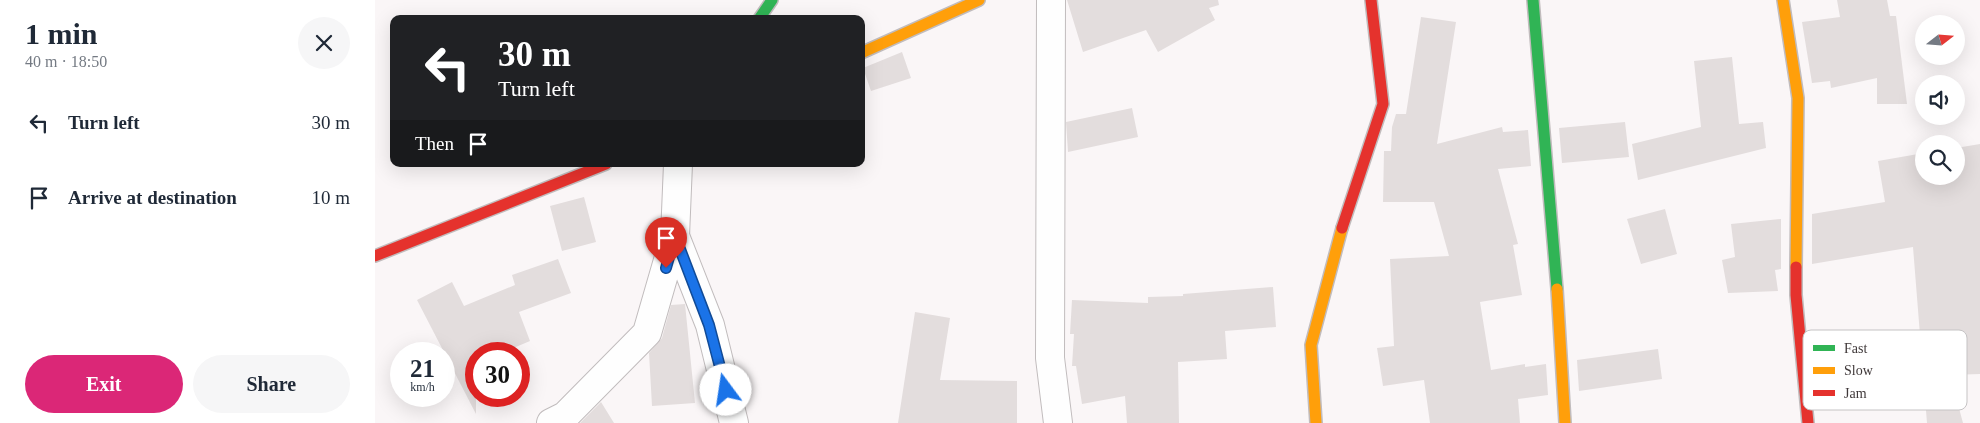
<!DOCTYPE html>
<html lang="en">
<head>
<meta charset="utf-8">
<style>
  :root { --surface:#fff; --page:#f6f6f7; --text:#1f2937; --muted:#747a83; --accent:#db2777 }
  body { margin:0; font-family:Georgia,serif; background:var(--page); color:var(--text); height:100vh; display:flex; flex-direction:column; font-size:19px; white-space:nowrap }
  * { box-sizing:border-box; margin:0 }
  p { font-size:16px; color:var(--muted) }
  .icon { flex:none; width:28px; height:28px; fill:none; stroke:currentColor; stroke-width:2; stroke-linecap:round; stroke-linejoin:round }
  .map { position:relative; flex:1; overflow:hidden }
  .sheet { display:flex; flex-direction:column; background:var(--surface); width:375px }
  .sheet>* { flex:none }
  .top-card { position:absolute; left:15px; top:15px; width:475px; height:152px; border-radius:10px; box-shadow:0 5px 20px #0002; background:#202124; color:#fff; overflow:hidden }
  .needle { width:32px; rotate:73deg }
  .buttons { position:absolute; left:1540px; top:15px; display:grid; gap:10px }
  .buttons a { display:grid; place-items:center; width:50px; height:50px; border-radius:50%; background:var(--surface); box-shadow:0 5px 20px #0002; font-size:25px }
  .speed { position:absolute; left:15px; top:342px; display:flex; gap:10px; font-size:25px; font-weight:700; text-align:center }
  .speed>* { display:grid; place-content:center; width:65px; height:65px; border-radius:50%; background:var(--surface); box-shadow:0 5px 20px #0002; line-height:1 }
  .speed small { font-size:12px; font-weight:400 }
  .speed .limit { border:8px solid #d22; background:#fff; color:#111 }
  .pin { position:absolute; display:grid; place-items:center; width:42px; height:42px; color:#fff; margin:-51px -21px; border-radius:50% 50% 50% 0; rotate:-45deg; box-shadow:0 0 5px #0007 }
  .pin .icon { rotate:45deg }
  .me { position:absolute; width:55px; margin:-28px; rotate:346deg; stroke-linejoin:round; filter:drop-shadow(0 0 4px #0008) }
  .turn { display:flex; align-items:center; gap:18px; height:105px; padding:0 25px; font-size:22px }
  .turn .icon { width:65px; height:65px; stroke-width:2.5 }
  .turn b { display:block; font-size:35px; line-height:42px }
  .then { display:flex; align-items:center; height:48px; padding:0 25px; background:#0003; gap:10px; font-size:19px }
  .round { display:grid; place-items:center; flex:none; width:52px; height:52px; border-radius:26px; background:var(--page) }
  .overview { display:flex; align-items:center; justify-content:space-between; height:85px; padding:0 25px }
  h1 { font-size:30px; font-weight:700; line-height:38px }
  .primary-button { display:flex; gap:10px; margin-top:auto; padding:10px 25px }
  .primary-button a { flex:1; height:58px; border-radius:30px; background:var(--accent); color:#fff; font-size:20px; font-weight:700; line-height:58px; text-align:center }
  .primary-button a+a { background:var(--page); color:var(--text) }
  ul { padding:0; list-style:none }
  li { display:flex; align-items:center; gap:15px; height:75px; padding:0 25px }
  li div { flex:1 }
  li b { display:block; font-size:19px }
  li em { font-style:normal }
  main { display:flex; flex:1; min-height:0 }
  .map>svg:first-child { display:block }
  .building { fill:#e3dddd }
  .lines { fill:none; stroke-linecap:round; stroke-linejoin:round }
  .street-casing { stroke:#c1bcbd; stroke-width:30 }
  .fast-casing { stroke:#c1bcbd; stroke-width:14 }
  .slow-casing { stroke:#c1bcbd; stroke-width:14 }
  .jam-casing { stroke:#c1bcbd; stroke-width:14 }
  .street { stroke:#fefefe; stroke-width:28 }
  .fast { stroke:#30b455; stroke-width:11 }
  .slow { stroke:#ff9f0a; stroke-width:11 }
  .jam { stroke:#e5322d; stroke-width:11 }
  .route-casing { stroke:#114b97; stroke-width:12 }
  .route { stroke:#1a73e8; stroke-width:9 }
  .key { fill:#fff; stroke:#c5c3c4; stroke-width:1 }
  .key-label { font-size:14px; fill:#3f3839 }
</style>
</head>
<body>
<main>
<section class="sheet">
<div class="overview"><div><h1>1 min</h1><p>40 m · 18:50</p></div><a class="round"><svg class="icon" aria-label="close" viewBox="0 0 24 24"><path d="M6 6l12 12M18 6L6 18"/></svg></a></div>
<ul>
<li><svg class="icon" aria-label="left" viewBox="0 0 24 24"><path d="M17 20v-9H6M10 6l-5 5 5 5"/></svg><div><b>Turn left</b></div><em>30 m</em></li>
<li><svg class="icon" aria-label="arrive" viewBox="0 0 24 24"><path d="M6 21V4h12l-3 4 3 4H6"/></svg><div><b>Arrive at destination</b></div><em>10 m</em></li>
</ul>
<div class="primary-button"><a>Exit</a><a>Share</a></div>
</section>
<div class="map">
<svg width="1605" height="423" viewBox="0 0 1605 423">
  <rect width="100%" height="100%" fill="#faf6f7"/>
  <path class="building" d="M 692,0 L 843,0 L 844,5 L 834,8 L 840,20 L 783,52 L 771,30 L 708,52 Z
    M 1462,0 L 1512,0 L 1515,16 L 1521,16 L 1532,104 L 1502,104 L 1502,78 L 1456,88 L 1455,81 L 1437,83 L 1427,22 L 1465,17 Z
    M 1046,17 L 1081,22 L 1062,144 L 1127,127 L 1128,132 L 1153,130 L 1156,166 L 1123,169 L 1143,244 L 1138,245 L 1147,295 L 1105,302 L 1116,370 L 1150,364 L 1150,367 L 1171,364 L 1173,395 L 1143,399 L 1145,423 L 1055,423 L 1049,380 L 1008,386 L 1002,348 L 1019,346 L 1015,259 L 1074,256 L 1059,202 L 1008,202 L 1009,151 L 1016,151 L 1017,127 L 1021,114 L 1031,114 Z
    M 527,52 L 536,78 L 496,91 L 488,68 Z
    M 1357,57 L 1364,124 L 1388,122 L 1391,148 L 1263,180 L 1257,144 L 1326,127 L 1319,61 Z
    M 757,108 L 763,137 L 693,152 L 691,122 Z
    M 1250,122 L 1254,157 L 1187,163 L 1184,128 Z
    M 1605,144 L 1605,374 L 1575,375 L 1588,423 L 1552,423 L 1538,247 L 1437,264 L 1437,214 L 1510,202 L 1503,161 L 1549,153 L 1549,176 L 1581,176 L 1581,148 Z
    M 209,197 L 221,242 L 187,251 L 175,206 Z
    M 1290,209 L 1302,254 L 1266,264 L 1252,219 Z
    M 1406,219 L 1406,269 L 1400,270 L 1403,291 L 1353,293 L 1347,260 L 1360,257 L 1356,224 Z
    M 183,259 L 196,293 L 144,312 L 155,341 L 124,354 L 101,354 L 101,414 L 42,300 L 77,282 L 89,306 L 140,285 L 137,275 Z
    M 898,287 L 901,327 L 850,331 L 852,359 L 803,362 L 804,423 L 752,423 L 750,396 L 707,404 L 701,366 L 697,366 L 699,334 L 695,334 L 697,300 L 773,303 L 773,297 L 808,296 L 808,294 Z
    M 310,304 L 320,403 L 277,406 L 274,353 L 287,338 L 296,305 Z
    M 540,312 L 575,318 L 565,380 L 642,381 L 642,423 L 523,423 Z
    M 1283,349 L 1287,379 L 1204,391 L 1202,360 Z
    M 226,402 L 239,423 L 205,423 Z"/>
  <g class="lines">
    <g class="street-casing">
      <path id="street" d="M 676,0 L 675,358 L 683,423
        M 300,236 L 335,325 L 359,423
        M 176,423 L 190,416 L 272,333 L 300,236 L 303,164"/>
    </g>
    <g class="fast-casing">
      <path id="fast" d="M 1158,0 L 1182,289
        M 384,19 L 397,0"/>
    </g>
    <g class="slow-casing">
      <path id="slow" d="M 1408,0 L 1423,98 L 1421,267
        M 486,53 L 604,0
        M 1182,289 L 1190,423
        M 941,423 L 936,345 L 967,228"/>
    </g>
    <g class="jam-casing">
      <path id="jam" d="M 967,228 L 1008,104 L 996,0
        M 0,256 L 231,164
        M 1421,267 L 1421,295 L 1433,423"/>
    </g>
    <use href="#street" class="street"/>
    <use href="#fast" class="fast"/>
    <use href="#slow" class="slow"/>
    <use href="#jam" class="jam"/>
  </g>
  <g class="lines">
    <g class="route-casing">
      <path id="route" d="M 291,268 L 300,236 L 334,325 L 351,390"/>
    </g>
    <use href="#route" class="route"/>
  </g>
  <rect x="1428" y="330" width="164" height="80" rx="8" class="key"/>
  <rect x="1438" y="345" width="22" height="6" fill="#30b455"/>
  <rect x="1438" y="367" width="22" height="7" fill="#ff9f0a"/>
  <rect x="1438" y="390" width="22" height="6" fill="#e5322d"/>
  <g class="key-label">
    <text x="1469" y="353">Fast</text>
    <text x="1469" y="375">Slow</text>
    <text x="1469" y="398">Jam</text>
  </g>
</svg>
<div class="buttons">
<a><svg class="needle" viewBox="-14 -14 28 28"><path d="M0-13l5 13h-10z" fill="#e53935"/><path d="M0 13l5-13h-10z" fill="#747a83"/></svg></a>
<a><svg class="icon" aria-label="sound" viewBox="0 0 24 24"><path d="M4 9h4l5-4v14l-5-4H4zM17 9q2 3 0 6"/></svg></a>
<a><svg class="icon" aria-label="search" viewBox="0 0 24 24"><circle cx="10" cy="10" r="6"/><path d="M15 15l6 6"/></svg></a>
</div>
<div class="speed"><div>21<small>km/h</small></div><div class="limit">30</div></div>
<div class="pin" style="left:291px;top:268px;background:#d93025"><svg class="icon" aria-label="arrive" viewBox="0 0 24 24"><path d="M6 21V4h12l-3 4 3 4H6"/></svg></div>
<svg class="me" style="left:351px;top:390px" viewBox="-20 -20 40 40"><circle r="19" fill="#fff"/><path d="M0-13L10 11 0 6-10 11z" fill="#1a73e8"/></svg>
<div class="top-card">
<div class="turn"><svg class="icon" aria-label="left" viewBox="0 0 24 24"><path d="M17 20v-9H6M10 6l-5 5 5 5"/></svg><div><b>30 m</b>Turn left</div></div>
<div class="then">Then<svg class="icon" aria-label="arrive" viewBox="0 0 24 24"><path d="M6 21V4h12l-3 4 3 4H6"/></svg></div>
</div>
</div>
</main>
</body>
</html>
